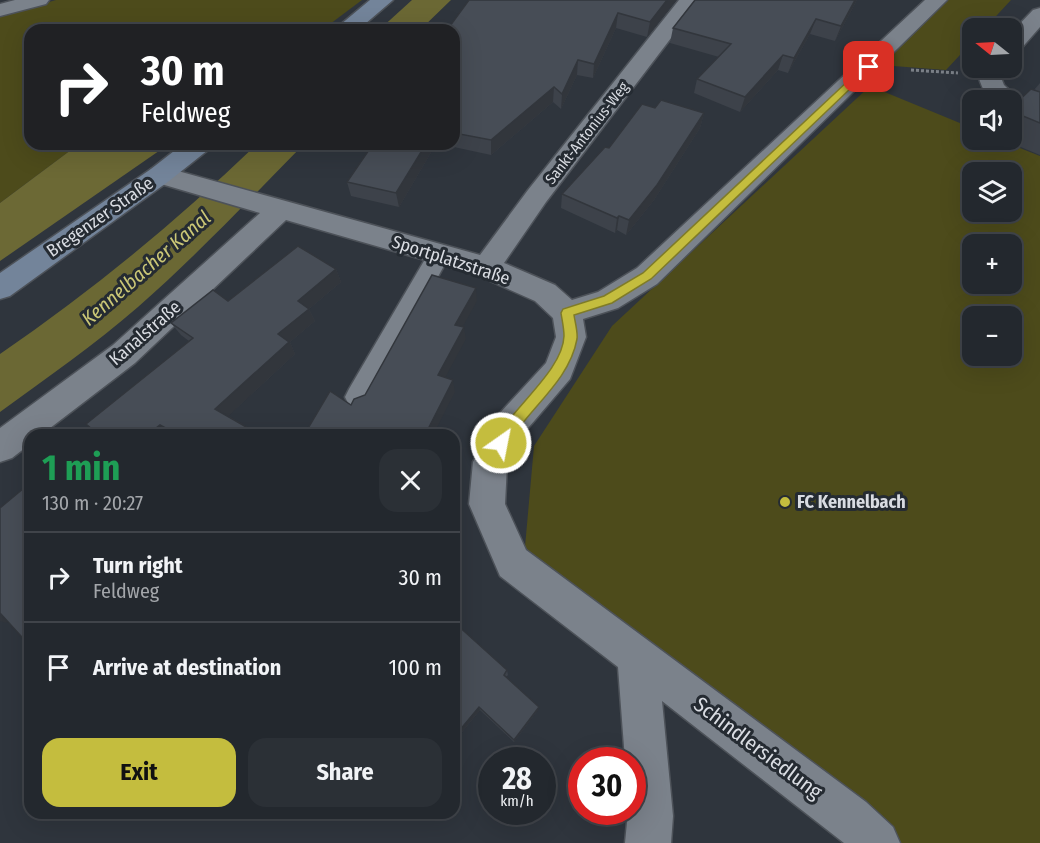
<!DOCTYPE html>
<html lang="en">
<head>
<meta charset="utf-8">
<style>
  :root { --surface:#23282e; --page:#2b3036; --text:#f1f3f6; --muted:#a3a6aa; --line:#40444a; --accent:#c4bd3e }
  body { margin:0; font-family:"Fira Sans Condensed",sans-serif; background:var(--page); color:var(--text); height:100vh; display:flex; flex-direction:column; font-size:22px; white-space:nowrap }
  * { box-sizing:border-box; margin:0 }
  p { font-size:20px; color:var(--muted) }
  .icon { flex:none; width:33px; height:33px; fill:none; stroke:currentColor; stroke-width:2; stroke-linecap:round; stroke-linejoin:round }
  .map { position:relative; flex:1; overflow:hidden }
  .drawer { position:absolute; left:24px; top:429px; width:436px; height:390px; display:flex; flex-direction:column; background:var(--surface); border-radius:18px; box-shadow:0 6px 24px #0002,0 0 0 2px var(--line) }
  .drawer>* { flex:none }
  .guide { position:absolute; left:24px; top:24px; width:436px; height:126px; border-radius:18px; box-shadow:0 6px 24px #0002,0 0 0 2px var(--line); background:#202124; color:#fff; overflow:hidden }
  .needle { width:39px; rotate:288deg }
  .tools { position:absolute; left:962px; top:18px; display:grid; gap:12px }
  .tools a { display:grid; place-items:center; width:60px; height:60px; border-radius:12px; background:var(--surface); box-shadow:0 6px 24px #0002,0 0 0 2px var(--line); font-size:30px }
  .speed { position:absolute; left:478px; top:747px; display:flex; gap:12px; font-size:30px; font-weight:700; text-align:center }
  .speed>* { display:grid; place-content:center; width:78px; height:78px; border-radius:50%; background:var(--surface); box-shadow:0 6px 24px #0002,0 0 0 2px var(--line); line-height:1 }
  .speed small { font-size:15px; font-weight:400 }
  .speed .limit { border:9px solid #d22; background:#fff; color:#111 }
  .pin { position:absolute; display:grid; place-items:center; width:51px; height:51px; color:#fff; margin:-26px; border-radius:12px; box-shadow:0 3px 9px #0006 }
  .me { position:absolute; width:66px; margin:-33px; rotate:33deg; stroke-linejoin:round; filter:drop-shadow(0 0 4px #0008) }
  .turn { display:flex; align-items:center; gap:21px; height:126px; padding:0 18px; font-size:27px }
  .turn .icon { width:78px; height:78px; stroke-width:2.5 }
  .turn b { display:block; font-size:42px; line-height:51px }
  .round { display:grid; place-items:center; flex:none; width:63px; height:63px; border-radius:18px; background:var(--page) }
  .head { display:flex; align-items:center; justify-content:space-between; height:102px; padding:0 18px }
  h1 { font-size:36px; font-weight:700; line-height:45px; color:#1e9e55 }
  .button { display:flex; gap:12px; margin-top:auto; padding:12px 18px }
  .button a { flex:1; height:69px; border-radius:18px; background:var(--accent); color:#111; font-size:24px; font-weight:700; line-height:69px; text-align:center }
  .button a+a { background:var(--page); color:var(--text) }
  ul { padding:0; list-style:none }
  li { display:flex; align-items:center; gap:18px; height:90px; padding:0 18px; border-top:2px solid var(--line) }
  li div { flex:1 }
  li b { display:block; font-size:22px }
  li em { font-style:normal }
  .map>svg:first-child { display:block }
  .green { fill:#4d4b1b; fill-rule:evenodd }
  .forest { fill:#6c6935 }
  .water { fill:#6b6834 }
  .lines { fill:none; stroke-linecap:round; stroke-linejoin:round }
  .lane-casing { stroke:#4d5259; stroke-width:3 }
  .street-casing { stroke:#4d5259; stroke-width:3 }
  .secondary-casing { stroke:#4d5259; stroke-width:3 }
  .path { stroke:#7b8087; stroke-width:3; stroke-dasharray:3 2; stroke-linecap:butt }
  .lane { fill:#7b828b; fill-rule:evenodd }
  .street { fill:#7b828b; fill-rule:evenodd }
  .secondary { fill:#73849a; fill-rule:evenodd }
  .wall { fill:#3d424a }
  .shaded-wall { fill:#32363c }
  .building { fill:#474d56; stroke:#32363c; stroke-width:1.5 }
  .route { fill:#c4bd3e; stroke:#7f7b28; stroke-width:1.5 }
  .poi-dot { fill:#c4bd3e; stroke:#252b32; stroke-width:2 }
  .labels { text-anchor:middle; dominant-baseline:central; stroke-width:6; stroke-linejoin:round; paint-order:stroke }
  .far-street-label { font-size:15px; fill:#d9dce2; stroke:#252b32 }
  .street-label { font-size:18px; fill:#d9dce2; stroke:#252b32 }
  .poi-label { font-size:18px; font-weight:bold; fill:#d9dce2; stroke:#252b32; text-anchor:start }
  .water-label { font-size:20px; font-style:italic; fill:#cbc776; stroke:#252b32 }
  .near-street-label { font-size:21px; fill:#d9dce2; stroke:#252b32 }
</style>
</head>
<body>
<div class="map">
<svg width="1040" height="843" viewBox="0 0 1040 843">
  <rect width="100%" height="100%" fill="#2f353d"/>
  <path class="green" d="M 56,0 L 362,0 L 322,30 L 30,30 L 30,144 L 79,144 L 0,203 L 0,16 Z
    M 947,0 L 1011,0 L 985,28 L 972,28 L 972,42 L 946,70 L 880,65 Z
    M 870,86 L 972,128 L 972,140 L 1000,140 L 1040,156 L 1040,843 L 889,843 L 524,558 L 534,446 L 612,326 ZM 972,172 L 1011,172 L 1011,212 L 972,212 ZM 972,244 L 1011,244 L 1011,284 L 972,284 ZM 972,316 L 1011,316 L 1011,356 L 972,356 Z"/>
  <path class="forest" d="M 79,144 L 169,144 L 0,261 L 0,203 Z"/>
  <path class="water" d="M 412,0 L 451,0 L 420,30 L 379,30 Z
    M 257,144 L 304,144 C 250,199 196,256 138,307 C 94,345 47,378 0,412 L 0,354 C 92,291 177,221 257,144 Z"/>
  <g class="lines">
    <g class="lane-casing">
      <path id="lane" d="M 439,247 L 447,249 L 450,255 L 367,405 L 358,408 L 349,405 L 345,397 L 349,389 L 431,249 Z"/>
    </g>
    <g class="street-casing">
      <path id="street" d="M 15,0 L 49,0 L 46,4 L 0,16 L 0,4 Z
        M 679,0 L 700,0 L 546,202 L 504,263 L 555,285 L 572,300 L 598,292 L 637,268 L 925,0 L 947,0 L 657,284 L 618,308 L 583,319 L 586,337 L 570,379 L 523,434 L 507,464 L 505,504 L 526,550 L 866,802 L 893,827 L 900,843 L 844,843 L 662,701 L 673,816 L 671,843 L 625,843 L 628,812 L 633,812 L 633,760 L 625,760 L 618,667 L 500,576 L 469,504 L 473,462 L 499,414 L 546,363 L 556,337 L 553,318 L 535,301 L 477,275 L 286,220 L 135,363 L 41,435 L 30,435 L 30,444 L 12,458 L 0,462 L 0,428 L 113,345 L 260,213 L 151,181 L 147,175 L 151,169 L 160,166 L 480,255 L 528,190 Z
        M 1040,8 L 1040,27 L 1019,51 L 1011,53 L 1011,33 L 1033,10 Z
        M 982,68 L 1004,68 L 1000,75 L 1004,85 L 1020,100 L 1016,105 L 1011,106 L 1011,100 C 989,100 984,96 978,75 Z"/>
    </g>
    <g class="secondary-casing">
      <path id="secondary" d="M 370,0 L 393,0 L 358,30 L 334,30 Z
        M 183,144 L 211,144 L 208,150 L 169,181 L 10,296 L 0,299 L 0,273 L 151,169 Z"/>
    </g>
    <path class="path" d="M 911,70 L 958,73"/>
    <use href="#lane" class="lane"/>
    <use href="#street" class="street"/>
    <use href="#secondary" class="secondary"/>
  </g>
  <path class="wall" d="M 676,0 L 647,37 L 616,28 L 593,78 L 577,75 L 561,109 L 553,102 L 491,155 L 440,144 L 454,144 L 454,30 Z
    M 695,0 L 857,0 L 835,41 L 810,34 L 788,73 L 778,70 L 740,112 L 694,93 L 697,79 L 719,57 L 670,43 L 673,28 Z
    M 1040,83 L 1040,155 L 1004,140 L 1011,140 L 1011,108 L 1034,90 Z
    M 655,108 L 704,113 L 700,128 L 654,200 L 626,235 L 617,230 L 615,233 L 561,208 L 562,194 L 609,148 Z
    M 436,144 L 399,207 L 351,196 L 347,182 Z
    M 336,269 L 341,282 L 309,309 L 315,321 L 290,342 L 295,354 L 228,416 L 261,435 L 99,435 L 189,341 L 181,335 L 171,323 L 228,301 Z
    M 455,623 L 507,670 L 508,675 L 506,677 L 538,710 L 514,742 L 480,710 L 454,742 Z"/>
  <path class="shaded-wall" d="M 667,0 L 676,0 L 647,37 L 650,22 Z
    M 855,0 L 857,0 L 835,41 L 841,26 Z
    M 618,13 L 616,28 L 593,78 L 594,64 Z
    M 816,19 L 810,34 L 788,73 L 794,58 Z
    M 783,55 L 778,70 L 740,112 L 745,97 Z
    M 578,60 L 577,75 L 561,109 L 562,94 Z
    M 554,87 L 553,102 L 491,155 L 491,140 Z
    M 704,113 L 700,128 L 654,200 L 626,235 L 629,220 Z
    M 426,144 L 436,144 L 399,207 L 396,193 Z
    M 619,216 L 617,230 L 615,233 L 617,218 Z
    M 336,269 L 341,282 L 309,309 L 315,321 L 290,342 L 295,354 L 224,420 L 215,409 L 278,334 L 298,301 Z
    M 476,288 L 477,301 L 457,337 L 455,325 Z
    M 464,327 L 466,339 L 440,387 L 438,375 Z
    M 453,380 L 455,392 L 433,435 L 425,435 Z
    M 160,425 L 170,435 L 147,435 Z
    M 0,611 L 14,616 L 6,623 L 0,621 Z
    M 479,707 L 480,710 L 454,742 L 454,737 Z
    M 539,707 L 538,710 L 514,742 L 514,740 Z"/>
  <path class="building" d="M 469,0 L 667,0 L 650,22 L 618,13 L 594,64 L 578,60 L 562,94 L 554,87 L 491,140 L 454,133 L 454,30 L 447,30 Z
    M 695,0 L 855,0 L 841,26 L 816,19 L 794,58 L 783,55 L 745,97 L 697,79 L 731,44 L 673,28 Z
    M 1031,89 L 1040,92 L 1040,123 L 1011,111 L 1011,108 Z
    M 661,100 L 704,113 L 657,185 L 629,220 L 619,216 L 617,218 L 562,194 L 605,147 L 609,148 L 642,104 L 655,108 Z
    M 373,144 L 426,144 L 396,193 L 347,182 Z
    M 298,246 L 336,269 L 298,301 L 309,309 L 278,334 L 289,342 L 215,409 L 260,435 L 178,435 L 160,425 L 147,435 L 99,435 L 86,424 L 193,338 L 171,323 L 213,290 L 228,301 Z
    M 432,275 L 476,288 L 455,325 L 464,327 L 438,375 L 453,380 L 425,435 L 304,435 L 330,391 L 351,405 L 354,399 L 365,395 Z
    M 30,483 L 30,646 L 0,613 L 0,508 Z
    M 455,623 L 507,670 L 504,675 L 539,707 L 514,740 L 479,707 L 454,737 Z"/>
  <path class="route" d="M 865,65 L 873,67 L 651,279 L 612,303 L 574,315 C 575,322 578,332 577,339 C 569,383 526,410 506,447 L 496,447 L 494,443 C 510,409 563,371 564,336 C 564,328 562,320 561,313 L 563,309 L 604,296 L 643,273 Z"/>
  <circle class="poi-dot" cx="785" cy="502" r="6"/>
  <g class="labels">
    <g class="far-street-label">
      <text transform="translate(587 133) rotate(-52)">Sankt-Antonius-Weg</text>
    </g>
    <g class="street-label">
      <text transform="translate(100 217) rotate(-35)">Bregenzer Straße</text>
      <text transform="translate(451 260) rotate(18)">Sportplatzstraße</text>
      <text transform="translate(145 333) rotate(-41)">Kanalstraße</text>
    </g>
    <g class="poi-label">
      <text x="797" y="502">FC Kennelbach</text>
    </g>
    <g class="water-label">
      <text transform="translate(146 268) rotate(-41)">Kennelbacher Kanal</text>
    </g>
    <g class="near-street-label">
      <text transform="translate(758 748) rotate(37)">Schindlersiedlung</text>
    </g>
  </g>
</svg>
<div class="tools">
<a><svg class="needle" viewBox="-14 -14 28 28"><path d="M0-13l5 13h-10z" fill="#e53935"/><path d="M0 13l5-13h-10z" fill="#a3a6aa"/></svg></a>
<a><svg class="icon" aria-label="sound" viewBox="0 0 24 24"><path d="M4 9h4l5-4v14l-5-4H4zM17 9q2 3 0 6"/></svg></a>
<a><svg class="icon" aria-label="layers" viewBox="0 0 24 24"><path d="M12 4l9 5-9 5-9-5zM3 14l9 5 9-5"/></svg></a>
<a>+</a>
<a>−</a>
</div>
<div class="speed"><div>28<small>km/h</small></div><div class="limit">30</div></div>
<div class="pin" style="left:869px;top:67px;background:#d93025"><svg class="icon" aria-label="arrive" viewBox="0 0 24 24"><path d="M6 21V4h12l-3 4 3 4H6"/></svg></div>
<svg class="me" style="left:501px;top:443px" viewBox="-20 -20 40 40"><circle r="17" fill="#c4bd3e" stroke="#fff" stroke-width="3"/><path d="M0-11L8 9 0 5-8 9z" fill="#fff"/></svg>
<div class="guide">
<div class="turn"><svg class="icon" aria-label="right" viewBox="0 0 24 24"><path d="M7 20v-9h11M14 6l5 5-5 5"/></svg><div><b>30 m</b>Feldweg</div></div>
</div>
<section class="drawer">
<div class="head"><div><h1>1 min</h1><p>130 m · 20:27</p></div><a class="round"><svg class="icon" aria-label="close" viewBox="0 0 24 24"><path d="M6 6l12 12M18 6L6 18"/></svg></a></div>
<ul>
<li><svg class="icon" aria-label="right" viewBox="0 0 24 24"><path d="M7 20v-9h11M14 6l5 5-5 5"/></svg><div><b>Turn right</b><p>Feldweg</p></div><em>30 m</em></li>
<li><svg class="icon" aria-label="arrive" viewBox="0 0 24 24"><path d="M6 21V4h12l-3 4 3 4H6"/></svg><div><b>Arrive at destination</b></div><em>100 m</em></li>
</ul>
<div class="button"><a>Exit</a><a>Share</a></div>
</section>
</div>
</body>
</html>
